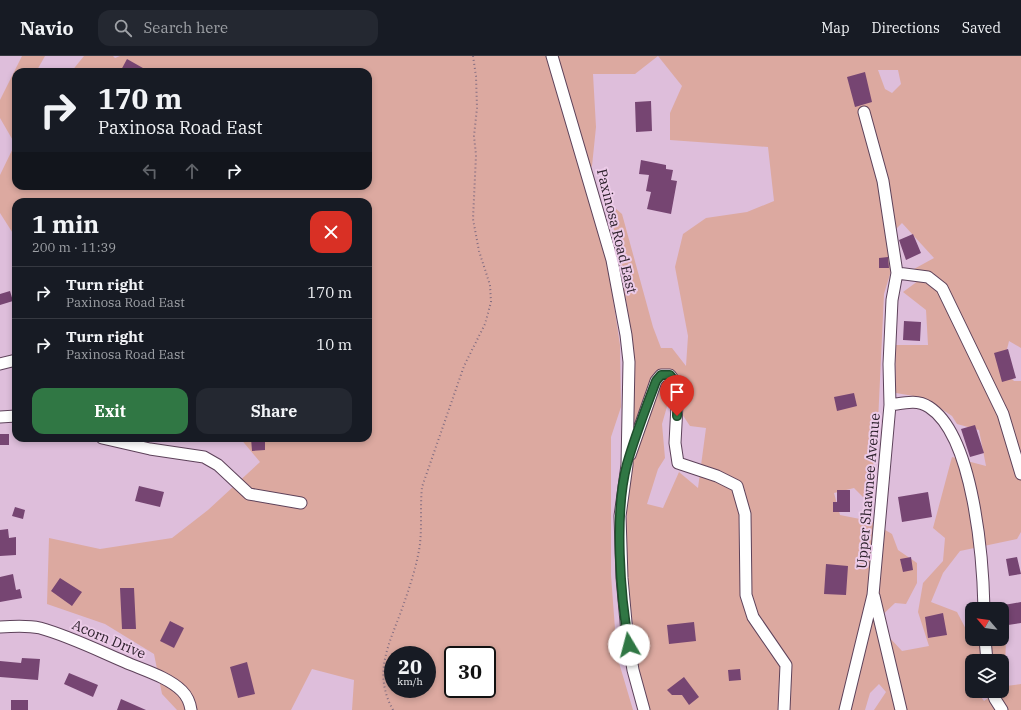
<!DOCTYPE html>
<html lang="en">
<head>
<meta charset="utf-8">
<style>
  :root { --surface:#171b24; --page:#242831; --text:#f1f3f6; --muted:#9ea1a6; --line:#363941; --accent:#307744 }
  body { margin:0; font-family:"IBM Plex Serif",serif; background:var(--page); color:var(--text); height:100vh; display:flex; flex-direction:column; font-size:15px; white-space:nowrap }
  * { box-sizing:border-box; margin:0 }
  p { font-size:13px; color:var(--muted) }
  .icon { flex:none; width:22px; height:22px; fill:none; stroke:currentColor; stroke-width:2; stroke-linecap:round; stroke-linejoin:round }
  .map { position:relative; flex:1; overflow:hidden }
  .panel { position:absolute; left:12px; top:142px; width:360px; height:244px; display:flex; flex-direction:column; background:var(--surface); border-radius:12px; box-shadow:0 2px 6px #0003 }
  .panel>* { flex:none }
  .hud { position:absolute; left:12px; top:12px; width:360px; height:122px; border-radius:12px; box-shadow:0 2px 6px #0003; background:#171b24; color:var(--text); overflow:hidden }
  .needle { width:26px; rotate:299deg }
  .fabs { position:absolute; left:965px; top:546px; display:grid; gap:8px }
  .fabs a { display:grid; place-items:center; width:44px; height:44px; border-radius:8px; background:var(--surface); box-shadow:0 2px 6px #0003; font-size:20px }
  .speed { position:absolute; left:384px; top:590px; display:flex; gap:8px; font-size:20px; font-weight:700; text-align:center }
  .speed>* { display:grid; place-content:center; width:52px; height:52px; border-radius:50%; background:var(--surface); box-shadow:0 2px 6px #0003; line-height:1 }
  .speed small { font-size:10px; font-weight:400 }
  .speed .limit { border:2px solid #111; border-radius:6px; background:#fff; color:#111 }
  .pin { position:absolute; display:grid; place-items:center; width:34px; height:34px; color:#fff; margin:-41px -17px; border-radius:50% 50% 50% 0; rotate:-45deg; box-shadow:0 0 4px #0007 }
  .pin .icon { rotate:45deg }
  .me { position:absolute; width:44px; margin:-22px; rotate:352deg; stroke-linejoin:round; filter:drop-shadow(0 0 3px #0008) }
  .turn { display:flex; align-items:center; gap:14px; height:84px; padding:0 20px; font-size:18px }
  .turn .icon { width:52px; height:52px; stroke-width:2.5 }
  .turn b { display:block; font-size:28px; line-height:34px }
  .lanes { display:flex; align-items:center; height:38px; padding:0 20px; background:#0003; justify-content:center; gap:20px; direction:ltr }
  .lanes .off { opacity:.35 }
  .round { display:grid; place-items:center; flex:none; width:42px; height:42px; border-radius:12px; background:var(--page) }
  .overview { display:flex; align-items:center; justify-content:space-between; height:68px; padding:0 20px }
  h1 { font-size:24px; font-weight:700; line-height:30px }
  .action { display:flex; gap:8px; margin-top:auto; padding:8px 20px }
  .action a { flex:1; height:46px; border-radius:12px; background:var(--accent); color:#fff; font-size:16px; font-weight:700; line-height:46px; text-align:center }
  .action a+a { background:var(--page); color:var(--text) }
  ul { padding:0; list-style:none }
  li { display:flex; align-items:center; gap:12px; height:52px; padding:0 20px; border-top:1px solid var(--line) }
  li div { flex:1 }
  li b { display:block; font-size:15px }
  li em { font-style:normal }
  header { display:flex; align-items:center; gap:24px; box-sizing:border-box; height:56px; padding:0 20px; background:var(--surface); border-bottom:1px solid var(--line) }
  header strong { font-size:19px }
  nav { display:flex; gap:22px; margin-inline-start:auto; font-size:14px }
  .search { width:280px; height:36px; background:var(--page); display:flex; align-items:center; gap:10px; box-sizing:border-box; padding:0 14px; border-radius:12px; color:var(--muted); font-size:15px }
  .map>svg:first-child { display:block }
  .green { fill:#dca9a0; fill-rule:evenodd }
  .building { fill:#764572 }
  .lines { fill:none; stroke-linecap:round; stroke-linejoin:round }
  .minor-casing { stroke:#5d425a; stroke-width:13 }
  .path { stroke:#836d81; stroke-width:2; stroke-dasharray:1 3; stroke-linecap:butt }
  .minor { stroke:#fff; stroke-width:11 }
  .route-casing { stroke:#1f4d2c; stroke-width:10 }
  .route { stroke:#307744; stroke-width:7 }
  .labels { text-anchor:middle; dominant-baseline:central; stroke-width:4; stroke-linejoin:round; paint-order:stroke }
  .street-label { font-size:14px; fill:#2d212c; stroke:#eccbe8 }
</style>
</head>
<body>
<header>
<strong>Navio</strong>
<div class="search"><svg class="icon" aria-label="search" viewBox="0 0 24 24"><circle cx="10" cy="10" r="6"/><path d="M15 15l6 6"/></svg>Search here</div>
<nav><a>Map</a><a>Directions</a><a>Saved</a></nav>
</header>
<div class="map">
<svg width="1021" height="654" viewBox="0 0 1021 654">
  <rect width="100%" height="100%" fill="#debedb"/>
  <path class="green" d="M 22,0 L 45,0 L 36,16 L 16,16 L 16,130 L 368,130 L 368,16 L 71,16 L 84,0 L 113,0 L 115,2 L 120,0 L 1021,0 L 1021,292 L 1009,285 C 1005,304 998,310 1014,325 L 1021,325 L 1021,476 L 1017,483 L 960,495 L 943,517 L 931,546 L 957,556 L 969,579 L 972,579 L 972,583 L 1006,585 L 1005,610 L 1002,611 L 1002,605 L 972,605 L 972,619 L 968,621 L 972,627 L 972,635 L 977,635 L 984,645 L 998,635 L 1002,635 L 1002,632 L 1006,630 L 1021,628 L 1021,654 L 874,654 L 886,636 L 879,628 L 870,637 L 865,654 L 647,654 L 639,618 L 624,498 L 630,412 L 630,268 L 613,168 L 615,152 L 622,158 L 653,271 L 661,292 L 672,292 L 686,310 L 688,280 L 675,211 L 683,178 L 706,162 L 747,156 L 774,145 L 768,91 L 670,84 L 670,57 L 682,30 L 658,0 L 635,18 L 593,18 L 596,71 L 592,110 L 584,120 L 605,190 L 620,289 L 621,351 L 611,381 L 611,519 L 617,600 L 633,654 L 352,654 L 354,624 L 312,613 L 291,654 L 177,654 L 162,638 L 154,598 L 105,568 L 47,548 L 49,482 L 100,493 L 172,482 L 208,454 L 260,406 L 240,382 L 368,382 L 368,146 L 16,146 L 16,179 L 14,179 L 0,157 L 0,119 L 15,88 L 0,62 L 0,44 ZM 878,14 L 898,14 L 901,28 L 892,37 L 885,33 ZM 902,167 L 934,202 L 914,213 L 918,225 L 903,236 L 926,254 L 928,289 L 895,289 L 896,337 L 925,342 L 952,360 L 957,368 L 979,374 L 986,410 L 952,401 L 933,472 L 945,482 L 943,505 L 923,527 L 918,556 L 929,590 L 902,595 L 875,566 L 895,547 L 906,548 L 917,527 L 917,507 L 898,494 L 892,478 L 870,465 L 840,459 L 834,437 L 854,432 L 869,447 L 872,432 L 878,366 L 884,238 L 891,215 L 888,181 ZM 670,340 L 690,370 L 706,372 L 698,432 L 679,416 L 663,452 L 647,448 L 658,413 L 665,402 L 662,368 ZM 393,599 L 427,599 L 427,633 L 393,633 ZM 453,599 L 487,599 L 487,633 L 453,633 Z"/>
  <path class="building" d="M 127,3 L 150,16 L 120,16 Z
    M 865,16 L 872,46 L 855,51 L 847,21 Z
    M 651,45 L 652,75 L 636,76 L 635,46 Z
    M 641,104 L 666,109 L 666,113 L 673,114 L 671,124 L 677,125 L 671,158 L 647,153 L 651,136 L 646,135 L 649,119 L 639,118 Z
    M 913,178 L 921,197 L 906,204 L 899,184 Z
    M 888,201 L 889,212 L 879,212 L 879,202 Z
    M 10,235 L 13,245 L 0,249 L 0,238 Z
    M 904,265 L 921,266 L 920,285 L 903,284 Z
    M 1008,293 L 1016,322 L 1002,326 L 994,297 Z
    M 854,337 L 857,350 L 837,355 L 834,341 Z
    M 975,369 L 984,397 L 970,401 L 961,373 Z
    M 0,378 L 9,378 L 9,389 L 0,389 Z
    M 251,382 L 265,382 L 265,394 L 252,395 Z
    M 139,430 L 164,436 L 160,451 L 135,445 Z
    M 837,434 L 850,434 L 850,456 L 833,456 L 833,446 L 837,446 Z
    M 928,436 L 932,461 L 902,466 L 898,441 Z
    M 15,451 L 25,454 L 23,463 L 12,460 Z
    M 8,473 L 9,482 L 16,481 L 16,499 L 0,500 L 0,474 Z
    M 911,501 L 913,514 L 903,516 L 900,503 Z
    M 1017,501 L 1021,518 L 1009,520 L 1006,503 Z
    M 826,508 L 848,510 L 846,539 L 824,538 Z
    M 13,518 L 16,534 L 20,533 L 22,542 L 0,546 L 0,521 Z
    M 60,522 L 82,536 L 72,550 L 51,535 Z
    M 120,532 L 134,532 L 136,573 L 122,573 Z
    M 1021,546 L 1021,567 L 1008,569 L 1004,549 Z
    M 943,557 L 947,579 L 928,582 L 925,561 Z
    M 170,565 L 184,572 L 174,592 L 160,585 Z
    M 694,566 L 696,585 L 669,588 L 667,569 Z
    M 22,602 L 40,603 L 38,624 L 0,621 L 0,605 L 21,607 Z
    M 247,606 L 255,638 L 238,642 L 230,611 Z
    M 740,613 L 741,624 L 729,625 L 728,614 Z
    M 69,617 L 98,629 L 93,641 L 64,628 Z
    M 684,621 L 699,641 L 689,649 L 682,639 L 672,639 L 667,634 Z
    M 121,643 L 146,654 L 117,654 Z
    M 11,644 L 28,644 L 28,654 L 11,654 Z"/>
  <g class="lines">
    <g class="minor-casing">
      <path id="minor" d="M 552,0 L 612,204 L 626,279 L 629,306 L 627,409 L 620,460 L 622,522 L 627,577 L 633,614 L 644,654
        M 897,217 L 928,221 L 942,232 L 1003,358 L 1021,418
        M 0,308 L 16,304
        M 890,349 C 904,347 917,343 929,351 C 974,380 983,504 984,553
        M 0,361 L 16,360
        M 102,382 L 150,393 L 204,401 L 218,409 L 249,438 L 301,447
        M 630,399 L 656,325 L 661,319 L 670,319 L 678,330 L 675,387 L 678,407 L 717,420 L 737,430 L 745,458 L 746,539 L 753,561 L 786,609 L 784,654
        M 874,540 L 901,654
        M 0,571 C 13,570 27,569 40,572 C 69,580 97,594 125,606 C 143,614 168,621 182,635 C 187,640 190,647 191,654
        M 985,583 L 987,605
        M 992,635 L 995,643 L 1002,654
        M 845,654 L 873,539 L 890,349 L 889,308 L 892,244 L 897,217 L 883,125 L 864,56"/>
    </g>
    <path class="path" d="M 393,654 C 372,616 390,587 403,550 C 410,530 417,509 420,488 C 422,469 420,450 422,431 L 464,310 L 485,268 L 491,246 L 490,229 L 479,195 L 473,163 L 476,99 L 474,80 L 477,52 L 476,20 L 473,0"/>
    <use href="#minor" class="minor"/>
  </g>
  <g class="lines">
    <g class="route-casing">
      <path id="route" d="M 629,589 C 620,539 614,457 627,408 C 635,380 646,352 656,325 L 661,319 L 670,319 L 678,330 L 677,360"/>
    </g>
    <use href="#route" class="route"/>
  </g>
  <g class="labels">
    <g class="street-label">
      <text transform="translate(617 175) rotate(76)">Paxinosa Road East</text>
      <text transform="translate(868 435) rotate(-85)">Upper Shawnee Avenue</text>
      <text transform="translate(109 583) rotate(23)">Acorn Drive</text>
    </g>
  </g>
</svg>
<div class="fabs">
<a><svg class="needle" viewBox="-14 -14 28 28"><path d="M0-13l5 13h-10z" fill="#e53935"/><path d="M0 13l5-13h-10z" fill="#9ea1a6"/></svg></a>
<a><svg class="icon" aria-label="layers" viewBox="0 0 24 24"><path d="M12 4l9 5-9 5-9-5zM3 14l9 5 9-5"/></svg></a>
</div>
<div class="speed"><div>20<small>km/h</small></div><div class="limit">30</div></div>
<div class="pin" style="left:677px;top:360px;background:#d93025"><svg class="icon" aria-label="arrive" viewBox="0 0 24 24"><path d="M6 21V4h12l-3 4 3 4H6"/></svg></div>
<svg class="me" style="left:629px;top:589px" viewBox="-20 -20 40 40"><circle r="19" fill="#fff"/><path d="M0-13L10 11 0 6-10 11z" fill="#307744"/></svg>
<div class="hud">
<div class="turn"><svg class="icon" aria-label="right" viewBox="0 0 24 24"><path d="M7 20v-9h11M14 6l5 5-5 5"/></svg><div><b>170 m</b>Paxinosa Road East</div></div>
<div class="lanes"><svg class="icon off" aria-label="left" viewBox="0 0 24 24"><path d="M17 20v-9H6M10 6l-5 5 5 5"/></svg><svg class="icon off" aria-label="ahead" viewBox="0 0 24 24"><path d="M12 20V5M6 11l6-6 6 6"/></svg><svg class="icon" aria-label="right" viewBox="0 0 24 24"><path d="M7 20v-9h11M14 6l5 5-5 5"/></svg></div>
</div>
<section class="panel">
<div class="overview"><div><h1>1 min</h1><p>200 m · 11:39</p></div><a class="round" style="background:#d93025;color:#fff"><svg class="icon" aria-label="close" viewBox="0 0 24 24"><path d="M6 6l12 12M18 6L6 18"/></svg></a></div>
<ul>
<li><svg class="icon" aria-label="right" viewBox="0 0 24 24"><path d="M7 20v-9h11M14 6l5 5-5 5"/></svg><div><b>Turn right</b><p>Paxinosa Road East</p></div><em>170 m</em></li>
<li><svg class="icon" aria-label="right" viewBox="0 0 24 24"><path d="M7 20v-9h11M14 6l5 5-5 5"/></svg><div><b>Turn right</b><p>Paxinosa Road East</p></div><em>10 m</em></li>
</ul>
<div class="action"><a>Exit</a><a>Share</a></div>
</section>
</div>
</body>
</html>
